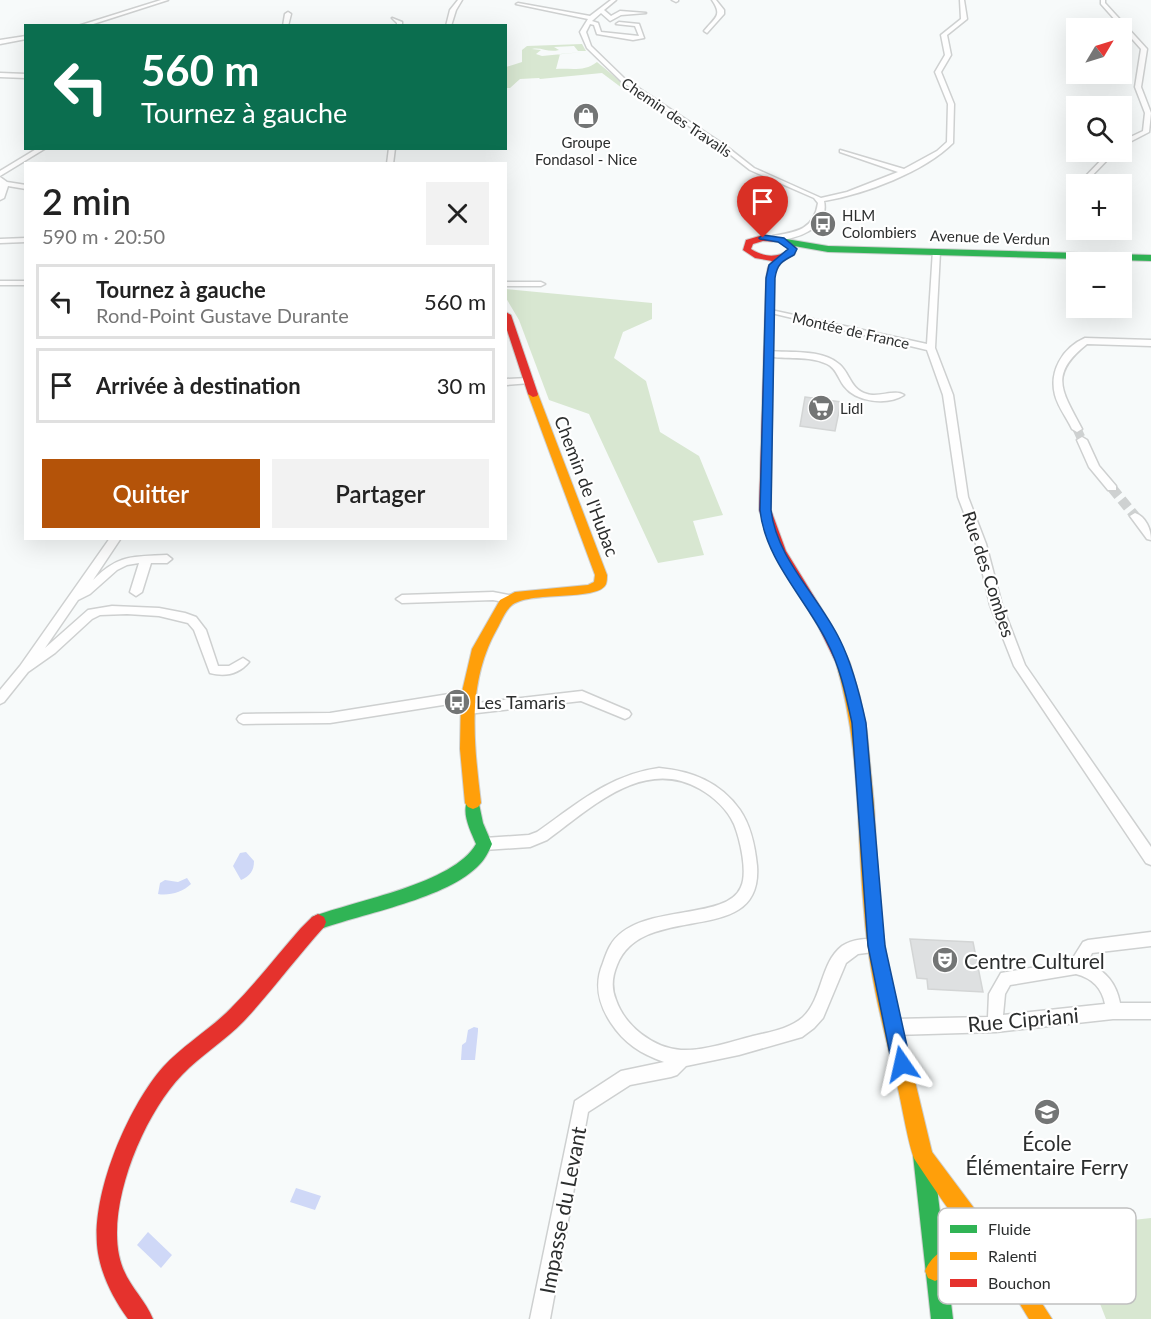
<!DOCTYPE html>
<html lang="fr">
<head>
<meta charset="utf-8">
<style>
  :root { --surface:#fff; --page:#f2f2f2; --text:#222; --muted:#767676; --line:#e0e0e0; --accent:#b45309 }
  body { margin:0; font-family:Lato,sans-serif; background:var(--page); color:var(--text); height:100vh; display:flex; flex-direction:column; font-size:22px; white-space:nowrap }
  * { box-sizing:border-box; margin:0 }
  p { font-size:20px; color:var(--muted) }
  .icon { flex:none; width:33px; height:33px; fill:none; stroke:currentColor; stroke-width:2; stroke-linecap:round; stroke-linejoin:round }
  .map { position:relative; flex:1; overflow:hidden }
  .sheet { position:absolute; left:24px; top:162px; width:483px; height:378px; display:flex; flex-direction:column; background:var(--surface); border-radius:0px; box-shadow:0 6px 24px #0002 }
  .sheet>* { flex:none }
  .hud { position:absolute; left:24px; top:24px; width:483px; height:126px; border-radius:0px; box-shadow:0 6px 24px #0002; background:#0b6e4f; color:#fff; overflow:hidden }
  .needle { width:39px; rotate:52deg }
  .controls { position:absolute; left:1066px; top:18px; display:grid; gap:12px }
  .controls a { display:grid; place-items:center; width:66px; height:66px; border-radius:0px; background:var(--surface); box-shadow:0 6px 24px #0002; font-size:30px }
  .pin { position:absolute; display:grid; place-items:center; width:51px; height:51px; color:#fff; margin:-62px -26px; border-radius:50% 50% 50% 0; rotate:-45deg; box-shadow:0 0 6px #0007 }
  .pin .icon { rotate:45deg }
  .me { position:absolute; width:66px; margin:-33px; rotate:349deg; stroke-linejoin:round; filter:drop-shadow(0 0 4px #0008) }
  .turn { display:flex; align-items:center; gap:21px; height:126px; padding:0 18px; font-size:27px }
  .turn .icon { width:78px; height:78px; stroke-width:2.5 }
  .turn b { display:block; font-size:42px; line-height:51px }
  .round { display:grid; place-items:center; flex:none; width:63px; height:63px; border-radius:0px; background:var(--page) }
  .overview { display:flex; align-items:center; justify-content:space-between; height:102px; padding:0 18px }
  h1 { font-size:36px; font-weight:600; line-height:45px }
  .primary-button { display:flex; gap:12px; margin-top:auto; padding:12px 18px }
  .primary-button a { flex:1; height:69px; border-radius:0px; background:var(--accent); color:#fff; font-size:24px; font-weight:600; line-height:69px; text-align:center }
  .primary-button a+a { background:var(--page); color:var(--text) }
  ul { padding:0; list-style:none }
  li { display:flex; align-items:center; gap:18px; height:75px; margin:0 12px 9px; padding:0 6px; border:3px solid var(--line); border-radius:0px }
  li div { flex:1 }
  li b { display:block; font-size:22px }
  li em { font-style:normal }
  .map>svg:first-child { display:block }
  .green { fill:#d8e7d1 }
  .water { fill:#cfd8f7 }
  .building { fill:#dee0e1; stroke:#d3d5d5; stroke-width:1.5 }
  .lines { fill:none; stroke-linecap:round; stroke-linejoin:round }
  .street-tunnel-far1 { stroke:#ced1d1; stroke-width:9; stroke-dasharray:9 4.5; stroke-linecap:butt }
  .street-tunnel { stroke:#ced1d1; stroke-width:10; stroke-dasharray:10 5; stroke-linecap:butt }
  .street-casing { stroke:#ced0d0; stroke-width:3 }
  .fast-casing { stroke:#ced0d0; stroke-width:2 }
  .slow-casing { stroke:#ced0d0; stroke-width:2 }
  .jam-casing { stroke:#ced0d0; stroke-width:2 }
  .street { fill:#fefefe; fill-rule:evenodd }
  .fast { fill:#30b455; fill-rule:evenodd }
  .slow { fill:#ff9f0a; fill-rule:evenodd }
  .jam { fill:#e5322d; fill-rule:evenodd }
  .route { fill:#1a73e8; stroke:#114b97; stroke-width:1.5 }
  .labels { text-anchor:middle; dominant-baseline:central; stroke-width:4.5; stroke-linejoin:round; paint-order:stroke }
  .far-street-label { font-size:15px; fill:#2c2e2e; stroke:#fff }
  .far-poi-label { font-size:15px; fill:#2c2e2e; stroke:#fff; text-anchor:start }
  .street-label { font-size:18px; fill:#2c2e2e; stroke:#fff }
  .poi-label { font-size:18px; fill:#2c2e2e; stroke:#fff; text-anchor:start }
  .near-poi-label { font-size:21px; fill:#2c2e2e; stroke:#fff; text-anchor:start }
  .near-street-label { font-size:21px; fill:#2c2e2e; stroke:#fff }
  .key { fill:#fff; stroke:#c0c0c0; stroke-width:1.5 }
  .key-label { font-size:16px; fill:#2c2e2e }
</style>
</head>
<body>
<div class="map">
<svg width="1151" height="1319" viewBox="0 0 1151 1319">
  <rect width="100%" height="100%" fill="#f7fafa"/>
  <path class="green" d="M 582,44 L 586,51 L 578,51 L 574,46 L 554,47 L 559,50 C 548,53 542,47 532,49 L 541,50 L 536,54 L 542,56 L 583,52 L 560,54 L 556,69 C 572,68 584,72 597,62 L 632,91 L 622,88 L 602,73 L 540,79 L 539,78 L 520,79 L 510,88 L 506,88 L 506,67 L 522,62 L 522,50 L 527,46 Z
    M 506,289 L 652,303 L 652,319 L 623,332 L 614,358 L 646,381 L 660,432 L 699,456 L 723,515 L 693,521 L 704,555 L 658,563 L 589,414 L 549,400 L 519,320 L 506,298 Z
    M 1151,1218 L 1151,1319 L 1106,1319 L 1070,1227 Z"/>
  <path class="water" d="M 246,852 L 254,861 C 254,871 250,876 241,880 L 233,866 L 240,853 Z
    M 187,878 L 191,884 C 183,892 169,896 158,894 L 160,883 L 165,880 L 178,882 Z
    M 474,1027 L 478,1028 L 478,1031 L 475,1060 L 461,1060 L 462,1045 L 466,1042 L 468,1030 Z
    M 296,1188 L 321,1196 L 315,1210 L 290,1202 Z
    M 148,1232 L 172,1255 L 161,1268 L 137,1245 Z"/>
  <path class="building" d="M 805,397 L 841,402 L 835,431 L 800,426 Z
    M 910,939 L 973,942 L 983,992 L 928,989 L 927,979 L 917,978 Z"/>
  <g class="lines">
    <path class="street-tunnel-far1" d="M 1077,429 L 1082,440"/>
    <path class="street-tunnel" d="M 1112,488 L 1135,516"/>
    <g class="street-casing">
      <path id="street" d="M 161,0 L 168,0 L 87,26 L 78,26 Z
        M 458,0 L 462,0 L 456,10 L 451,26 L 446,26 L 450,10 Z
        M 611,0 L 616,0 L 604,10 L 611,16 L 620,11 L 646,13 L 621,15 L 610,21 L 601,13 L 592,21 L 598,23 L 601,32 L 639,36 L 635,26 L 616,24 L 619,22 L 639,24 L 644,38 L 633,40 L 597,34 L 594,25 L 590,24 L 586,32 L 591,46 L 625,79 L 726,146 L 754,168 L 821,198 L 847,192 L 898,172 L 840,152 L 840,150 L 904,169 L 937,151 L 947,142 L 948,104 L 935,72 L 945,55 L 941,35 L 961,19 L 960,0 L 964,0 L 967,19 L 947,35 L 951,55 L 941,72 L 954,104 L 953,143 C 924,172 865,194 824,201 C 830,228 795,241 773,240 L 773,236 C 796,232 814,230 818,203 L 814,198 L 750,170 L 722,148 L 621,81 L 587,48 L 580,32 L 588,19 L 516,4 L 518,3 L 590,16 Z
        M 672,0 L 678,0 L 678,1 L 676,2 Z
        M 712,0 L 716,0 L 724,10 L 724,14 L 707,33 L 704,31 C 715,17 723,16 712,0 Z
        M 1101,0 L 1105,0 L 1105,3 L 1147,49 L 1141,87 L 1151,113 L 1149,132 L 1122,146 L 1122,141 L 1143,131 L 1145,113 L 1135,87 L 1141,49 L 1101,4 Z
        M 288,12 L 291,14 L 288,26 L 283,26 L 285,14 Z
        M 392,18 L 402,22 L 402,26 L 397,26 L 397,23 Z
        M 26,36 L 26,39 L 0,44 L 0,40 Z
        M 0,73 L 26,74 L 26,78 L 0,77 Z
        M 38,148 L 46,148 L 0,176 L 0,171 Z
        M 389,148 L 395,148 L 393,164 L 387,164 Z
        M 1109,152 L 1115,152 L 1084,184 L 1078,184 Z
        M 0,177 L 7,182 L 26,185 L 26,189 L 8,186 L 4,198 L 0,200 Z
        M 1077,189 L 1077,202 L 1073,200 L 1074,191 Z
        M 26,238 L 26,242 L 0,243 L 0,239 Z
        M 933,250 L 940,252 L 935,348 L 953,395 L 968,497 L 986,544 L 1002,605 L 1025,665 L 1151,847 L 1151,865 L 1146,863 L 1014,666 L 990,605 L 976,544 L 958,497 L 943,395 L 927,350 L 767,312 L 771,310 L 927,344 Z
        M 0,281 L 26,281 L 26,285 L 0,285 Z
        M 506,282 L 541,282 L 545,284 L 541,286 L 506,286 Z
        M 1085,338 L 1151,340 L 1151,346 L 1087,344 C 1048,375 1062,391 1082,429 L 1077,432 L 1072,429 C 1067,418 1058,407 1055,395 C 1049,372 1062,348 1085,338 Z
        M 769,351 C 790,353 822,349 839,364 C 850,373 850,389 867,394 C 878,398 895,389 904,395 C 887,406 856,402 844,386 C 838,378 836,368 827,364 C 808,355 786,360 766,356 L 766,352 Z
        M 528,378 L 533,381 L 531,383 L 506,385 L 506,379 Z
        M 1082,437 L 1087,440 L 1099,466 L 1116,486 L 1116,490 L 1108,490 L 1089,467 L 1077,440 Z
        M 1135,513 C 1146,517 1151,529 1151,540 L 1147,539 L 1130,516 Z
        M 110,538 L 121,538 L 93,580 C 119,554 132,557 167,555 L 172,559 L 167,563 L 151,563 L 142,592 L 136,596 L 130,592 L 139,563 L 127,565 L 117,570 L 90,594 L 78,600 L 45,648 L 88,610 L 112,606 L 159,608 L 185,613 L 196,617 L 206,630 L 218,666 L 229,666 L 243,658 L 249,662 C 239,674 225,677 210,673 L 194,630 L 188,623 L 159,616 L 127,614 L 100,615 L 92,619 L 55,653 L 28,672 L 4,702 L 0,704 L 0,690 L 20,666 Z
        M 493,592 L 514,596 L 516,599 L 510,603 L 493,600 L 402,603 L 396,599 L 402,595 Z
        M 468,691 L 472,693 L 474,696 L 472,699 L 468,701 L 330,723 L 243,724 L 239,722 L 237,719 L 239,716 L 243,714 L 330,713 Z
        M 582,691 L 629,711 L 631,714 L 629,717 L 625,719 L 581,701 L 468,714 L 464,712 L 462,709 L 464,706 L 468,704 Z
        M 659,768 C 692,771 720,782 740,810 C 751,826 755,846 757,866 C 763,950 643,899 617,965 C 612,977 611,988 616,1000 C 625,1026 653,1048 681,1050 C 704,1051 730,1042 753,1036 C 769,1032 790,1029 803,1017 C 823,998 820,963 842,946 C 852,939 870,937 881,941 L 884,946 L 881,951 L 858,954 L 846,963 L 823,1018 L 814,1028 L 802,1037 L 739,1055 L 686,1066 L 677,1075 L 671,1077 L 630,1085 L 588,1112 L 550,1319 L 530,1319 L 575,1101 L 621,1071 L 664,1062 C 641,1054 624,1043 611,1023 C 598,1003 594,984 603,963 C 605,957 607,951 610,946 C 636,901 726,923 741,887 C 748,872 740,839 734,824 C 727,809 714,797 700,789 C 643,756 590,809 547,840 L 530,847 L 484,850 L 479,848 L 477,844 L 479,840 L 484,838 L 529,835 L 537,832 C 577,804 609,775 659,768 Z
        M 1151,932 L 1151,946 L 1092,953 L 1087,963 C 1106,971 1116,983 1120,1003 L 1151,1003 L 1151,1019 L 1113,1019 L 996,1032 L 894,1035 L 888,1032 L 886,1027 L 888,1022 L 894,1019 L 988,1017 L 989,994 L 1001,973 L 1071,961 L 1083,942 L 1088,940 ZM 1076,974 C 1092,978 1102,988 1105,1004 L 1003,1015 L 1005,994 L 1010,985 Z"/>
    </g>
    <g class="fast-casing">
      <path id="fast" d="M 786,239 L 828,246 L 1151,255 L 1151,261 L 828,252 L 783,244 L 782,242 Z
        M 473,797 L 478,799 L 483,823 L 492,844 C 489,851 485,859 480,864 C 448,899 363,913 318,930 L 312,927 L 310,922 L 312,917 C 356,900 453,884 476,844 C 470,830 461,813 468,799 Z
        M 923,1145 L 930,1148 L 933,1155 L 953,1319 L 931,1319 L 913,1155 L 916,1148 Z"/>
    </g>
    <g class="slow-casing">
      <path id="slow" d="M 533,391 L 538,394 L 607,575 C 607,578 607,581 606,584 C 599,602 528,590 511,606 C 505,611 501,622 497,629 C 466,684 474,743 481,803 L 478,807 L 473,809 L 468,807 L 465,803 L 460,749 L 461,696 L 472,649 L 500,600 L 515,592 L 588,585 L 594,582 L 595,575 L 528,394 Z
        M 843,658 L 850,663 L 860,697 L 867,732 L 874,804 L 880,912 L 889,973 L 932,1152 L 1021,1271 L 1052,1319 L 1029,1319 C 1015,1297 994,1252 962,1263 C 951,1266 945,1277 935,1281 L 928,1278 L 925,1271 C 932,1253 953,1242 972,1241 C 952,1215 933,1187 915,1160 C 909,1150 901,1099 897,1085 C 883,1027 868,970 864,911 C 856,824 861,749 836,663 Z"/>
    </g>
    <g class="jam-casing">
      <path id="jam" d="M 763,235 L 784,238 L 796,247 L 795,254 C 783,261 777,263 774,278 L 771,510 L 786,551 L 831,624 L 850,663 L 843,668 L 838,667 L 818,626 L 773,551 L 759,510 L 766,278 L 768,267 L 772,261 L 755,258 L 743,250 L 746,240 ZM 763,241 L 779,242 L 788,248 L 788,251 C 775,258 764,257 751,249 L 753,244 Z
        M 506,312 L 511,315 L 538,394 L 537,396 L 533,397 L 528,394 L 506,327 Z
        M 318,914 L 324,917 L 326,922 L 324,927 C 296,958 272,991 244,1021 C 225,1041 201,1055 182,1075 C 144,1114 108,1201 119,1255 C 125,1284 143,1295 153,1319 L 128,1319 C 114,1300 102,1277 98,1253 C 89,1198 127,1108 163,1067 C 184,1044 211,1029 232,1007 C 257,982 278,954 301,928 L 312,917 Z"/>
    </g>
    <use href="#street" class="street"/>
    <use href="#fast" class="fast"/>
    <use href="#slow" class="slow"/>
    <use href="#jam" class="jam"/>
  </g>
  <path class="route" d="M 763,235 L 784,238 L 797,249 L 794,255 C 782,261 777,264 775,278 L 771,510 C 777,560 818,595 840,640 C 853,666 860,695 866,723 L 885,946 L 911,1064 L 908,1071 L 902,1074 L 895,1071 L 892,1064 L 868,946 L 852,723 C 846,695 840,666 826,640 C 804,597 765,559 760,510 L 766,278 L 769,265 L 788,249 L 778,242 L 760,239 L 759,238 Z"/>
  <defs>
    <g id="shop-disc" transform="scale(1.35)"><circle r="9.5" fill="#737575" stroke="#fff"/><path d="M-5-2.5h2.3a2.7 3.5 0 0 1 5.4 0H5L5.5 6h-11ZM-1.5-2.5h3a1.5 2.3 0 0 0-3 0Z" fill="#fff"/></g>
    <g id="bus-disc" transform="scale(1.35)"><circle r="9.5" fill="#737575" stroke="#fff"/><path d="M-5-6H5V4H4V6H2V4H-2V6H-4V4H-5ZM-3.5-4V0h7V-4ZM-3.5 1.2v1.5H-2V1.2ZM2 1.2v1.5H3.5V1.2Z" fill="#fff"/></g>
    <g id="supermarket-disc" transform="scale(1.35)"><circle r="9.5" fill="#737575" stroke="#fff"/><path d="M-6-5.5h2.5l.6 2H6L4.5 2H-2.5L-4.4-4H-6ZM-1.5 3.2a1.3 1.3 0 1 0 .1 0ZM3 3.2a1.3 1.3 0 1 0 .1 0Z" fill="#fff"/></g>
    <g id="theatre-disc" transform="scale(1.35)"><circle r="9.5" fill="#737575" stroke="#fff"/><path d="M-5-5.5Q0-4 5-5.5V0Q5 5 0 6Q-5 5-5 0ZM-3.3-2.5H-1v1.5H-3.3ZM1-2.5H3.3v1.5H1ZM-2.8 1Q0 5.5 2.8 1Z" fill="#fff"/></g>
    <g id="school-disc" transform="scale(1.35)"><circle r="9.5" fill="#737575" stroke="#fff"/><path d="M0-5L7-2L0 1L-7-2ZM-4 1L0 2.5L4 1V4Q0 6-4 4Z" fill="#fff"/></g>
  </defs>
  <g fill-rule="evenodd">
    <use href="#shop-disc" x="586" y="116"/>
    <use href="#bus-disc" x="823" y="224"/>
    <use href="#supermarket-disc" x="821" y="408"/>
    <use href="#bus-disc" x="457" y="702"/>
    <use href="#theatre-disc" x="945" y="960"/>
    <use href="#school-disc" x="1047" y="1112"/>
  </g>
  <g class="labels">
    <g class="far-street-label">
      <text transform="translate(677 117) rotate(34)">Chemin des Travails</text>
      <text transform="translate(990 237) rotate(2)">Avenue de Verdun</text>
      <text transform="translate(851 330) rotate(13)">Montée de France</text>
    </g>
    <g class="far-poi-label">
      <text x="586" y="142" text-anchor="middle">Groupe<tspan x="586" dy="17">Fondasol - Nice</tspan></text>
      <text x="842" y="215">HLM<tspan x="842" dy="17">Colombiers</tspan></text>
      <text x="840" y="408">Lidl</text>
    </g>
    <g class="street-label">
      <text transform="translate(587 486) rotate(69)">Chemin de l'Hubac</text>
      <text transform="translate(989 574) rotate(72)">Rue des Combes</text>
    </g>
    <g class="poi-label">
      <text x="476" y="702">Les Tamaris</text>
    </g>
    <g class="near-poi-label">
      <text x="964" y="960">Centre Culturel</text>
      <text x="1047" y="1142" text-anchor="middle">École<tspan x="1047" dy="24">Élémentaire Ferry</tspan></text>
    </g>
    <g class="near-street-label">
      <text transform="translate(1023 1019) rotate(-5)">Rue Cipriani</text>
      <text transform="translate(562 1210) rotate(-79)">Impasse du Levant</text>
    </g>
  </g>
  <rect x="938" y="1208" width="198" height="96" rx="9" class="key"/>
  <rect x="950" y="1225" width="27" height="8" fill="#30b455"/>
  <rect x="950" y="1252" width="27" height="8" fill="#ff9f0a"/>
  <rect x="950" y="1279" width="27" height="8" fill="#e5322d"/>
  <g class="key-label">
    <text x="988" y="1235">Fluide</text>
    <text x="988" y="1262">Ralenti</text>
    <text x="988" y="1289">Bouchon</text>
  </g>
</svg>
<div class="controls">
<a><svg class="needle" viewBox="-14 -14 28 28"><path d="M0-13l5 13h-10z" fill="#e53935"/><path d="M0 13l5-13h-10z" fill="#767676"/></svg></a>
<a><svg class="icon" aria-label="search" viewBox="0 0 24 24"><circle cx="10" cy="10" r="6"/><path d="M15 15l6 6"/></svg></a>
<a>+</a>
<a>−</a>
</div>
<div class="pin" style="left:763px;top:238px;background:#d93025"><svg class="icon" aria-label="arrive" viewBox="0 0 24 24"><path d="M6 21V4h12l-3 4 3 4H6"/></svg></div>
<svg class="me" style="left:902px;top:1064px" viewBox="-20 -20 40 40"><path d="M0-17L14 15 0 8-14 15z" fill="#1a73e8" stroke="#fff" stroke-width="4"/></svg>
<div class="hud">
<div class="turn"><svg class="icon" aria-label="left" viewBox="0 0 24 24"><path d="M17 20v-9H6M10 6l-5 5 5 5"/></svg><div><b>560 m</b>Tournez à gauche</div></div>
</div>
<section class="sheet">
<div class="overview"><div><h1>2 min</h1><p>590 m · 20:50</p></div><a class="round"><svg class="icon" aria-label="close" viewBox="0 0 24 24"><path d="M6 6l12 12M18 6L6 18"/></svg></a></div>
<ul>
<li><svg class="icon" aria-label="left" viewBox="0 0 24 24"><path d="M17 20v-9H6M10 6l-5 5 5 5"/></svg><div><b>Tournez à gauche</b><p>Rond-Point Gustave Durante</p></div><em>560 m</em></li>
<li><svg class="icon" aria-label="arrive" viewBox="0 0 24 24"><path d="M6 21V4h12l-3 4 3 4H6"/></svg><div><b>Arrivée à destination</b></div><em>30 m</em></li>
</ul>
<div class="primary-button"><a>Quitter</a><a>Partager</a></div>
</section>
</div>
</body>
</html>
